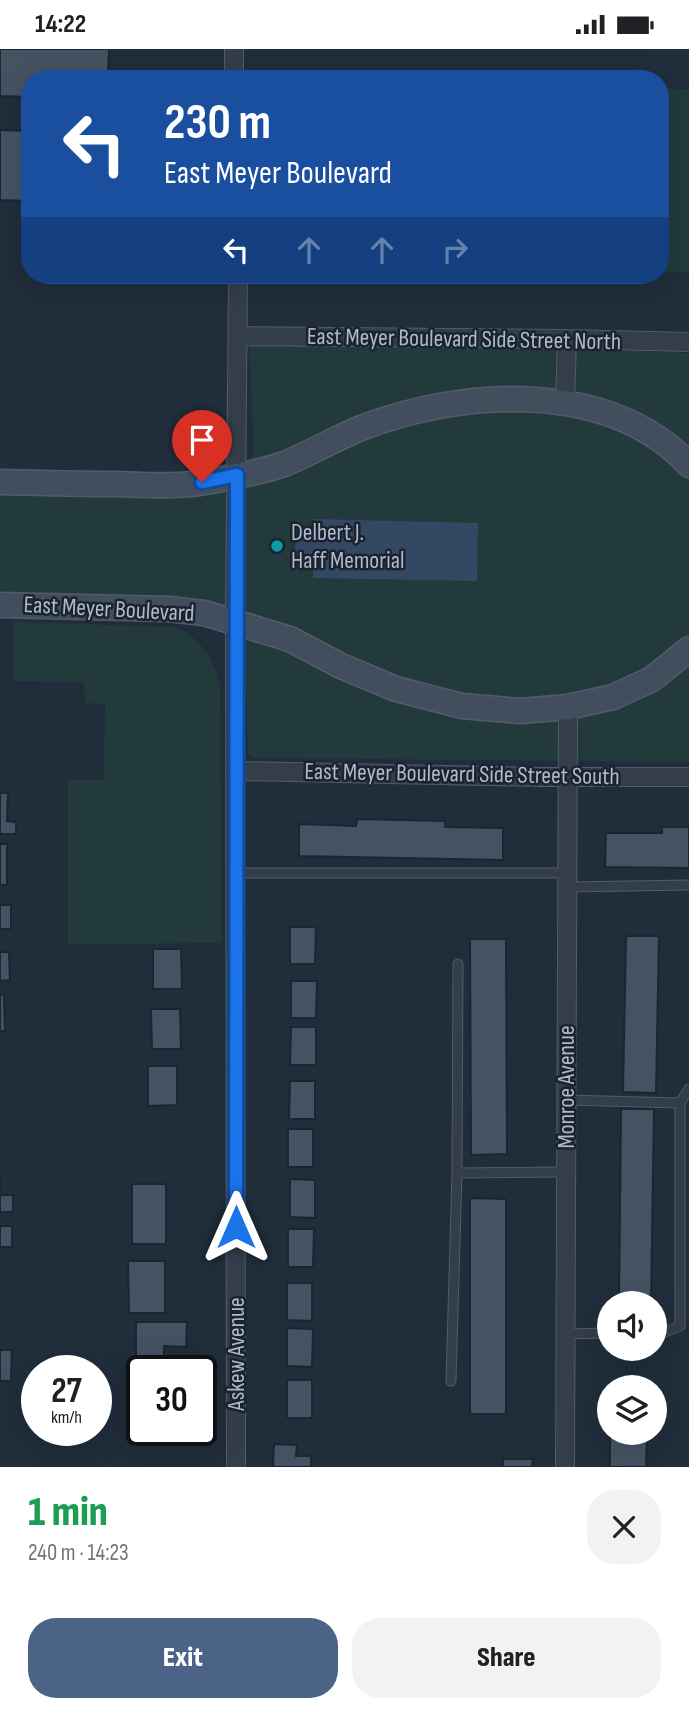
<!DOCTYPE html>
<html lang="en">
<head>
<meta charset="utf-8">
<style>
  :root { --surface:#fff; --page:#f2f2f2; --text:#202124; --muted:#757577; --accent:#4a6386 }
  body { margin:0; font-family:"Sofia Sans Condensed",sans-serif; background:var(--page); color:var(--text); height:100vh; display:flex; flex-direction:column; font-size:26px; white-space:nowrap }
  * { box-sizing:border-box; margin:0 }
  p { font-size:23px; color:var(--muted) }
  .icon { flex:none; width:38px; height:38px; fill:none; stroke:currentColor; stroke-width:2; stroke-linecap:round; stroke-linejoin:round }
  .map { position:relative; height:1418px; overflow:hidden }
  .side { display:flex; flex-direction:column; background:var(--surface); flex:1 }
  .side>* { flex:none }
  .hud { position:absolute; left:21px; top:21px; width:648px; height:214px; border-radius:28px; box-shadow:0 7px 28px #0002; background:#1a4fa0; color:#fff; overflow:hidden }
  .buttons { position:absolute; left:597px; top:1242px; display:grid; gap:14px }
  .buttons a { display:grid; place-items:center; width:70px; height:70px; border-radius:50%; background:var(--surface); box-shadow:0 7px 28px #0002; font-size:35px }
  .speed { position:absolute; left:21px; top:1306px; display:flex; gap:14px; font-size:35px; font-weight:700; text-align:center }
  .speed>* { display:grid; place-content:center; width:91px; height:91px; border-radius:50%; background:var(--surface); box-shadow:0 7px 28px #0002; line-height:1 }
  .speed small { font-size:18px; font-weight:400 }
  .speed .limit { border:4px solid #111; border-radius:10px; background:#fff; color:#111 }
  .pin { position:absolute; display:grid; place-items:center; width:60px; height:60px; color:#fff; margin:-72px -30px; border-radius:50% 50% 50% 0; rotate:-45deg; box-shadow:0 0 7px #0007 }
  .pin .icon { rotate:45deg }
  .me { position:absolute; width:77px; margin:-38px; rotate:0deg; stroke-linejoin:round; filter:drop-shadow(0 0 5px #0008) }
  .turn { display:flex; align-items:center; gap:24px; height:147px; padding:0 28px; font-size:32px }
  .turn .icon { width:91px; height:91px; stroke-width:2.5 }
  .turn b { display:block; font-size:49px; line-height:60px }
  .lanes { display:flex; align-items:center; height:66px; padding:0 28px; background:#0003; justify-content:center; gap:35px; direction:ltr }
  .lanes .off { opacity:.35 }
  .round { display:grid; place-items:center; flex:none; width:74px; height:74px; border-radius:28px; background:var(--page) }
  .overview { display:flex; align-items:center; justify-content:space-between; height:119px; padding:0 28px }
  h1 { font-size:42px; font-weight:800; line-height:52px; color:#1e9e55 }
  .action { display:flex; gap:14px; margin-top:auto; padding:14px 28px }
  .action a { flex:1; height:80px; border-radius:28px; background:var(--accent); color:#fff; font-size:28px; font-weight:800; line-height:80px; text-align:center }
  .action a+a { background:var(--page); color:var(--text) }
  .status { display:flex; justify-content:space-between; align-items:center; height:49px; padding:0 35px; background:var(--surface); direction:ltr }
  .status svg { height:19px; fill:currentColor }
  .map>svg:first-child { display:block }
  .green { fill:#223a3c }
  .water { fill:#334963 }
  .building { fill:#445262; stroke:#1c2531; stroke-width:2 }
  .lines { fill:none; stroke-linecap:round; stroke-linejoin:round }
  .service-casing { stroke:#525c69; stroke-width:11 }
  .minor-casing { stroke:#525c69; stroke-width:20 }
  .secondary-casing { stroke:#525c69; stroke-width:27 }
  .service { stroke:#343e4b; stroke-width:9 }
  .minor { stroke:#343e4b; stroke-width:18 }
  .secondary { stroke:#424d5e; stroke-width:24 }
  .route-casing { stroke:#114b97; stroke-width:18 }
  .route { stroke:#1a73e8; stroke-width:12 }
  .culture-dot { fill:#0f9aa8; stroke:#1a232f; stroke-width:2.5 }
  .labels { text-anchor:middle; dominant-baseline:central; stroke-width:5; stroke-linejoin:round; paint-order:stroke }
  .street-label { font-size:24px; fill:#afb9c7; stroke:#1a232f }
  .poi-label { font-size:24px; fill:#afb9c7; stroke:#1a232f; text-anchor:start }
</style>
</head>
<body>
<div class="status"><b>14:22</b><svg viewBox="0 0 49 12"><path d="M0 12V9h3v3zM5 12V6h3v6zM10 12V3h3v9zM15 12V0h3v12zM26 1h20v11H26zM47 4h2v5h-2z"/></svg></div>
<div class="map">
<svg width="689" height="1418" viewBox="0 0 689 1418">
  <rect width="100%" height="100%" fill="#202d3b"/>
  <path class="green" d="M 660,40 L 689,40 L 689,223 L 660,223 Z
    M 263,287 L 689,304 L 689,713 L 254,709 L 248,704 L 245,601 L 204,551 L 0,545 L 0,444 L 255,433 L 249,295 Z
    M 13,573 L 175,578 C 201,589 214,610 220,637 L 222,894 L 68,895 L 68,731 L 104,731 L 105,655 L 85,654 L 84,633 L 13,632 Z"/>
  <path class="water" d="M 314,470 L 478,474 L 477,532 L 313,529 L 313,519 C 296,515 289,500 301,486 L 314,480 Z"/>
  <path class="building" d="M 0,0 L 109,0 L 108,30 L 30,30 L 30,48 L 0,47 Z
    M 0,81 L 30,82 L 30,152 L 0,151 Z
    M 0,744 L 8,744 L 7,772 L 16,773 L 16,785 L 0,785 Z
    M 357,770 L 445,772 L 445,778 L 503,779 L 503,811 L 299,807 L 299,775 L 356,777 Z
    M 662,778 L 689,778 L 689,819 L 605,818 L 606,784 L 662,784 Z
    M 0,795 L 7,795 L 7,836 L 0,836 Z
    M 0,856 L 11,856 L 11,880 L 0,880 Z
    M 290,878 L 316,878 L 315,915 L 290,915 Z
    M 626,887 L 659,887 L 656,1044 L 623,1043 Z
    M 470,890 L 506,890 L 507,1105 L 471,1106 Z
    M 153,900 L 181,900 L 182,940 L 153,940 Z
    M 0,903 L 9,903 L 10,931 L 0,932 Z
    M 291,932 L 317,932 L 316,969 L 291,969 Z
    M 0,946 L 4,946 L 5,982 L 0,982 Z
    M 151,960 L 180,960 L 181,1000 L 152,1000 Z
    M 291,978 L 316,978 L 316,1016 L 290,1016 Z
    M 148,1017 L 177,1017 L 177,1056 L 148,1057 Z
    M 290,1032 L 315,1032 L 315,1070 L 289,1070 Z
    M 621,1060 L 654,1060 L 651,1255 L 619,1255 Z
    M 288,1080 L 313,1080 L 313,1118 L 288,1118 Z
    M 0,1122 L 0,1146 L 13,1146 L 13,1163 L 0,1163 Z
    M 290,1130 L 315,1131 L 315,1169 L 290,1168 Z
    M 132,1135 L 166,1135 L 166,1195 L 132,1195 Z
    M 470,1149 L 506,1150 L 506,1365 L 470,1365 Z
    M 0,1177 L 12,1177 L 12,1198 L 0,1198 Z
    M 288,1180 L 314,1180 L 313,1218 L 288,1218 Z
    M 128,1212 L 165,1212 L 165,1264 L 129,1264 Z
    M 287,1234 L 312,1234 L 312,1272 L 287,1271 Z
    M 136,1273 L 187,1273 L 186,1298 L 164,1297 L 164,1321 L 136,1321 Z
    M 287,1279 L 313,1280 L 312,1318 L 287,1317 Z
    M 0,1301 L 12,1301 L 11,1332 L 0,1332 Z
    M 287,1331 L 312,1331 L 312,1369 L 287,1369 Z
    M 610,1384 L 647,1384 L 646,1418 L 610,1418 Z
    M 274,1395 L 297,1396 L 296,1407 L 311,1407 L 311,1418 L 273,1418 Z
    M 503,1410 L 533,1410 L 532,1418 L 503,1418 Z"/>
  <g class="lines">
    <g class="service-casing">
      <path id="service" d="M 235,824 L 567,824
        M 567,838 L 689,836
        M 566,1051 L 680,1054
        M 457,1124 L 566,1123
        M 654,1283 L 665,1283 L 680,1277 L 680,1054 L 689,1040
        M 564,1285 L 609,1284
        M 451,1332 L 457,1124 L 458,915"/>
    </g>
    <g class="minor-casing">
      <path id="minor" d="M 234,0 L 234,30
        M 239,287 L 567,290 L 689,293
        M 565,354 L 567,290
        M 235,722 L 542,728 L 689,728
        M 236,1418 L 235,574 L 238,226
        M 565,1418 L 568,658"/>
    </g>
    <g class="secondary-casing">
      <path id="secondary" d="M 0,433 C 39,434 78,435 117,435 C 146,436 177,438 206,433 C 232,428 259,424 284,415 C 310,405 334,390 361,379 C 462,340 609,330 689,416
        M 0,556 L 169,560 L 204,564 L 290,590 L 341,617 L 396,640 L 462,657 L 520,662 L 568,658 L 613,648 L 652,630 L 689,600"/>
    </g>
    <use href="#service" class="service"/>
    <use href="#minor" class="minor"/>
    <use href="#secondary" class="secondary"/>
  </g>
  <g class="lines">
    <g class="route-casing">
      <path id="route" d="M 202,433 L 237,426 L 236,1178"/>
    </g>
    <use href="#route" class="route"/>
  </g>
  <circle class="culture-dot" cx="277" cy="497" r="7"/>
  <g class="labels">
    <g class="street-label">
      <text transform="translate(464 290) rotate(1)">East Meyer Boulevard Side Street North</text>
      <text transform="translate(109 560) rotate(3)">East Meyer Boulevard</text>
      <text transform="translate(462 725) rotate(1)">East Meyer Boulevard Side Street South</text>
      <text transform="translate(566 1038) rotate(-90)">Monroe Avenue</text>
      <text transform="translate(236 1305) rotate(-90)">Askew Avenue</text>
    </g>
    <g class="poi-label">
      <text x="291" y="483">Delbert J.<tspan x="291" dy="28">Haff Memorial</tspan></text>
    </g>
  </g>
</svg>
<div class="buttons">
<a><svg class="icon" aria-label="sound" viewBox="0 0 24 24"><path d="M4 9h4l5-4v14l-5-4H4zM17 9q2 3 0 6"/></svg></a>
<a><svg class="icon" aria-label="layers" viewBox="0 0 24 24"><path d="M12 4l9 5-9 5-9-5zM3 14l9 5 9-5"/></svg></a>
</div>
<div class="speed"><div>27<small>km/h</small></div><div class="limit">30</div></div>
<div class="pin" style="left:202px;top:433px;background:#d93025"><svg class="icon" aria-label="arrive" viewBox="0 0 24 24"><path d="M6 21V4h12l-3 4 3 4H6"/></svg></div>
<svg class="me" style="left:236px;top:1178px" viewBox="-20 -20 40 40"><path d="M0-17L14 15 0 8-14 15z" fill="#1a73e8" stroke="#fff" stroke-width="4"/></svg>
<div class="hud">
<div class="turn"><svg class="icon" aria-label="left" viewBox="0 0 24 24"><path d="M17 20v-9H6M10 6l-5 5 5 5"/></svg><div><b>230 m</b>East Meyer Boulevard</div></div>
<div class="lanes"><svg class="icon" aria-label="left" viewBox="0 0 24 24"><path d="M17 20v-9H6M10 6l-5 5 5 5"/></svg><svg class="icon off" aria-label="ahead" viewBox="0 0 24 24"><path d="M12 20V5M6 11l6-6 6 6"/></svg><svg class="icon off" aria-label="ahead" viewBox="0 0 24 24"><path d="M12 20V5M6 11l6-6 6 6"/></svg><svg class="icon off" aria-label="right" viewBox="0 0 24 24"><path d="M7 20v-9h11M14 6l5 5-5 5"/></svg></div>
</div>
</div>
<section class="side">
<div class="overview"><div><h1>1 min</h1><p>240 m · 14:23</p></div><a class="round"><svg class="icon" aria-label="close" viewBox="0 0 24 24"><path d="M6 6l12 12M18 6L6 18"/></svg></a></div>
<div class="action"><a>Exit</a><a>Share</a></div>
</section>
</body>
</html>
